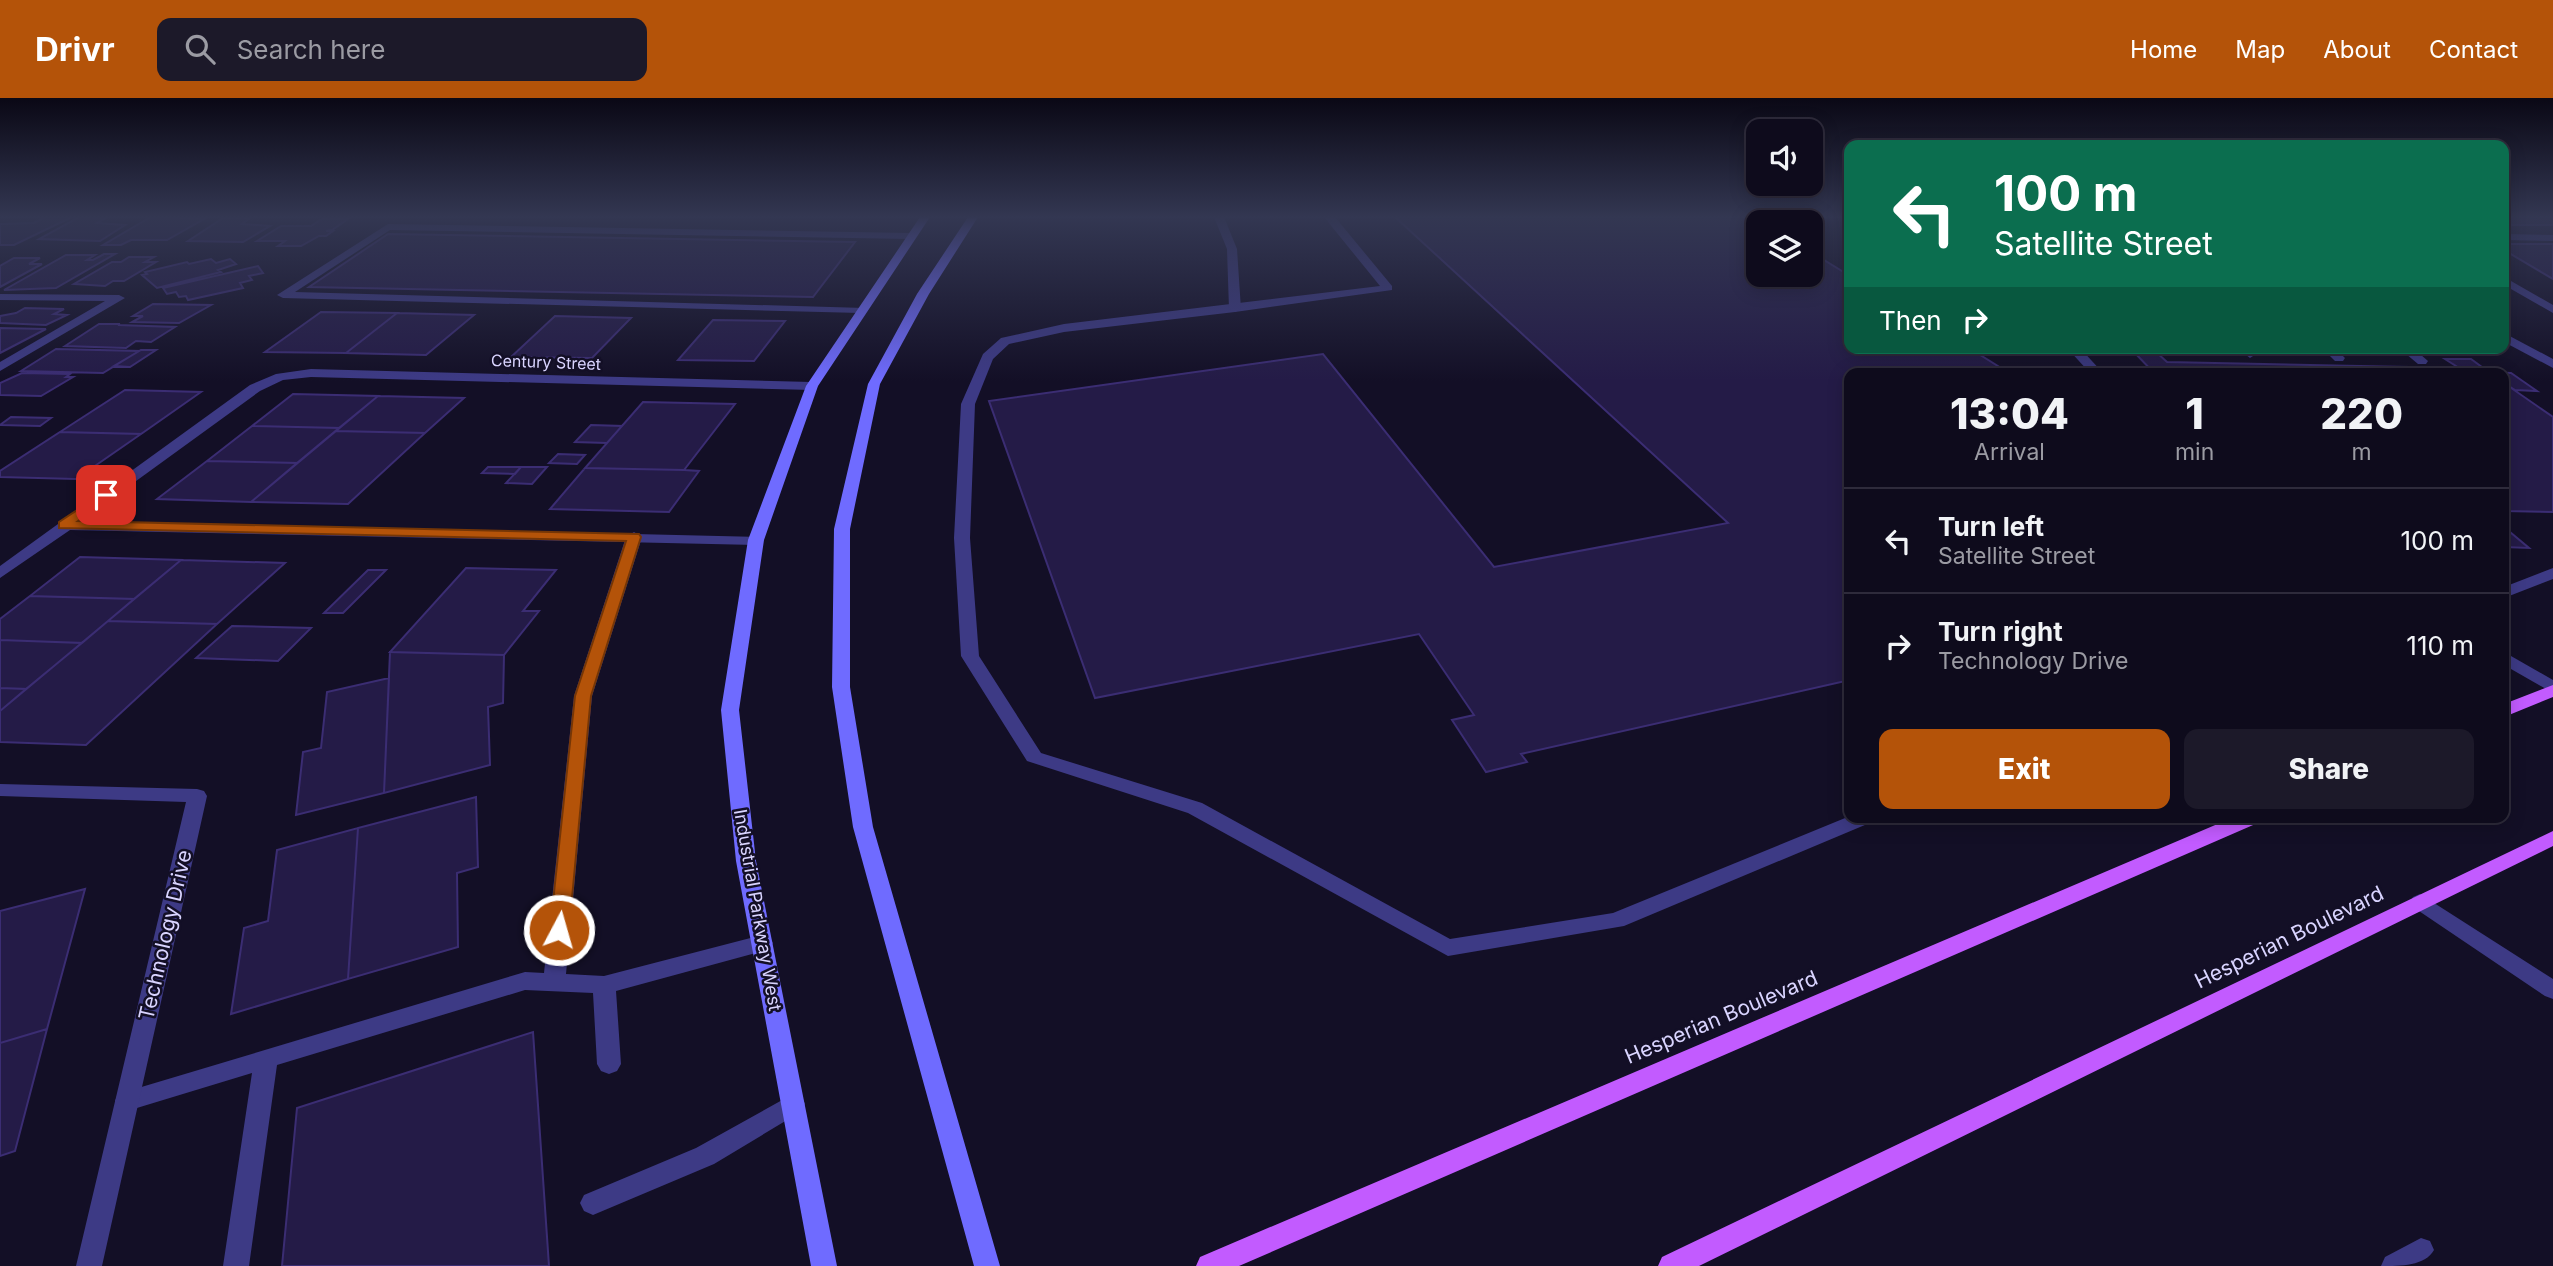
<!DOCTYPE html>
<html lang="en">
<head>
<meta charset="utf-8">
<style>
  :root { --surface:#0e0b1c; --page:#1c1929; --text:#f1f3f6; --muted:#9b9ba3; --line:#2e2b3b; --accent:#b45309 }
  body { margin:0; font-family:Inter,sans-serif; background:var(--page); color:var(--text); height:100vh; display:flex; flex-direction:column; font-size:26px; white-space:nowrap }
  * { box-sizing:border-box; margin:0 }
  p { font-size:23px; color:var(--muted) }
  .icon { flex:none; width:38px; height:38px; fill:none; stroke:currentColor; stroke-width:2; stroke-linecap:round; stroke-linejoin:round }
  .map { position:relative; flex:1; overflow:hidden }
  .sheet { position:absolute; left:1844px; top:270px; width:665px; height:455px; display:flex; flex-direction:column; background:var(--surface); border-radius:14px; box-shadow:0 4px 18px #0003,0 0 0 2px var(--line) }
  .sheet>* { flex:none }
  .hud { position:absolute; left:1844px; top:42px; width:665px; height:214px; border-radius:14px; box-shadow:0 4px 18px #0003,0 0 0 2px var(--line); background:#0b6e4f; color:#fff; overflow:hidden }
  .fabs { position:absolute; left:1746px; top:21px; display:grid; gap:14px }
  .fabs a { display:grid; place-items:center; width:77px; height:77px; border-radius:14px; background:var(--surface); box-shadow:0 4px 18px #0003,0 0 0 2px var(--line); font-size:35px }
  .pin { position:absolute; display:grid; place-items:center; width:60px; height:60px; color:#fff; margin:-30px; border-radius:14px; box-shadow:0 4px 10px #0006 }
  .me { position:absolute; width:77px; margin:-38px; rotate:6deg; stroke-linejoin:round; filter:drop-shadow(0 0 5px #0008) }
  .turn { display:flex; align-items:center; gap:24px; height:147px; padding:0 35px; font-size:32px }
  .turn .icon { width:91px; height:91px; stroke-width:2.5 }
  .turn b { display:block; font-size:49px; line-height:60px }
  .then { display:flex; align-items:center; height:66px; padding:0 35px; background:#0003; gap:14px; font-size:26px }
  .eta { display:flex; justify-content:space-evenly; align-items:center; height:119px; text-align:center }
  .eta b { font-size:42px; font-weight:800; line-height:49px }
  .primary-button { display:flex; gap:14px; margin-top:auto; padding:14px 35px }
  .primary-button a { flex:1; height:80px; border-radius:14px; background:var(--accent); color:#fff; font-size:28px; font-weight:800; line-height:80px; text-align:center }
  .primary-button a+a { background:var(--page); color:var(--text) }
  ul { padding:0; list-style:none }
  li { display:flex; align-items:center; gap:21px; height:105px; padding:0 35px; border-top:2px solid var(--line) }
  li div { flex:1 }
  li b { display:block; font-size:26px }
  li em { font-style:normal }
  header { display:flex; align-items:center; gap:42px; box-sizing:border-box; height:98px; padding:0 35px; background:var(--accent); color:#fff }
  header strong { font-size:33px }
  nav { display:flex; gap:38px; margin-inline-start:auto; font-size:24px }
  .search { width:490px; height:63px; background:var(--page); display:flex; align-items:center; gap:18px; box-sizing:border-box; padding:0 24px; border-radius:14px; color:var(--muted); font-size:26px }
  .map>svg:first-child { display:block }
  .building { fill:#241b47; stroke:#3b2d73; stroke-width:2 }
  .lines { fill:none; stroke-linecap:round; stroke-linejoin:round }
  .lane { fill:#3d3a85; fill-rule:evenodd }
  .street { fill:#3d3a85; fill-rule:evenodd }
  .secondary { fill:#6f6bff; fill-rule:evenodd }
  .primary { fill:#c25bff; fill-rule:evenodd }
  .route { fill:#b45309; stroke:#753606; stroke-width:2 }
  .labels { text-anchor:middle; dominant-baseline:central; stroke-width:5; stroke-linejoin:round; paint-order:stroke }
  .far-street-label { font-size:16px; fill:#d9d4ff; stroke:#130f26 }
  .street-label { font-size:18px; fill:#d9d4ff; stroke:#130f26 }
  .near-street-label { font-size:21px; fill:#d9d4ff; stroke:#130f26 }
</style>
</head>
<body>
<header>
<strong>Drivr</strong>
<div class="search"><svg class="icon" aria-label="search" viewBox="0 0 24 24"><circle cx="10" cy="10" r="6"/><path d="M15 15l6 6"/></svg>Search here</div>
<nav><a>Home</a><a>Map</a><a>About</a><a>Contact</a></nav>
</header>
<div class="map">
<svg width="2553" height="1168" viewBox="0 0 2553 1168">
  <rect width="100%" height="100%" fill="#130f26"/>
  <path class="building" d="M 45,119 L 72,119 L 14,147 L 0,147 L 0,126 L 34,125 Z
    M 79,119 L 106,120 L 97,125 L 125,127 L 100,143 L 39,141 Z
    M 159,119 L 204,121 L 167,142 L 131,142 L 121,147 L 103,147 L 149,120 Z
    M 1395,119 L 1754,119 L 1762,124 L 1759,124 L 1759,177 L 1811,177 L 1811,154 L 1850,178 L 1850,250 L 1969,250 L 2009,275 L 1850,275 L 1850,582 L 1521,656 L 1527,664 L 1486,674 L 1452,622 L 1474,617 L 1419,536 L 1095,600 L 989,303 L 1323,256 L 1494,469 L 1728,425 Z
    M 2504,119 L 2553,119 L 2553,127 L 2504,127 Z
    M 223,120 L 250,120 L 242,126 L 270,128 L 243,144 L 188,143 Z
    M 322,121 L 348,121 L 332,132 L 326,133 L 333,133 L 326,138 L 319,138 L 301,148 L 278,148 L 285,143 L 257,143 L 281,128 L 311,128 Z
    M 388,136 L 855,144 L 813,199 L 309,189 Z
    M 2504,146 L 2553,146 L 2553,181 L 2504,152 Z
    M 104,156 L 115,156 L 56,190 L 4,192 L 66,157 L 95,157 L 87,162 L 93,162 Z
    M 129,159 L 154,159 L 145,164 L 156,164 L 124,183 L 113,183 L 105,188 L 74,186 L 112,164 L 121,164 Z
    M 14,160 L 40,160 L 29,166 L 42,166 L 0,189 L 0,168 Z
    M 211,161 L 216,165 L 230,161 L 236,166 L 218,172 L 221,174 L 157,190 L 142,177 L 147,176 L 145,174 L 187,164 L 189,166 Z
    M 258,168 L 263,175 L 249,178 L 252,182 L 240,185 L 243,190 L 188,202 L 186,198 L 179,199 L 176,194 L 167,196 L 163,190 Z
    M 153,206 L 211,207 L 179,225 L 132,224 L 143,218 L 133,218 Z
    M 25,210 L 64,211 L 54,216 L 67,217 L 46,227 L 0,225 L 0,218 L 16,215 Z
    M 321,214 L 397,215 L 346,255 L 265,254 Z
    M 397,215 L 474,217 L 426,257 L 346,255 Z
    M 555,218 L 631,220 L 592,260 L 511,259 Z
    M 713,222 L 785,223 L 754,263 L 678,262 Z
    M 99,226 L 120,226 L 118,227 L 175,229 L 151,244 L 136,243 L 126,250 L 65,248 Z
    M 0,230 L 46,231 L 0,255 Z
    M 56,251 L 139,253 L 103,275 L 21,273 Z
    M 141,252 L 156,252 L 130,269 L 114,268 Z
    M 2133,253 L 2155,253 L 2167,264 L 2459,270 L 2445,261 L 2471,261 L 2490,275 L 2154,275 Z
    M 2489,274 L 2511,275 L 2537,293 L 2515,292 L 2504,285 L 2504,275 Z
    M 22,275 L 70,276 L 66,279 L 73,279 L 41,298 L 0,297 L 0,285 Z
    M 2504,285 L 2553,319 L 2553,414 L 2504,413 Z
    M 125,292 L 201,294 L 141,336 L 60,334 Z
    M 293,296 L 378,298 L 339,330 L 252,328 Z
    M 378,298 L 464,300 L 425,335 L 336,333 Z
    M 643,304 L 735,306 L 684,372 L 585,370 Z
    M 11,319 L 51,320 L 40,328 L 0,327 Z
    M 591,327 L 622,328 L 607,345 L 575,344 Z
    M 252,328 L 339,330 L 297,365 L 207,363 Z
    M 336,333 L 425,335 L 348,406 L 251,404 Z
    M 60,334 L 141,336 L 76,381 L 0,379 L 0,373 Z
    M 558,356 L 585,357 L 577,366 L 549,365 Z
    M 207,363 L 297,365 L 251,404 L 157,401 Z
    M 488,369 L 521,369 L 515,376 L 482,375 Z
    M 521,369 L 547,369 L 532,386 L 506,385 Z
    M 585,370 L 684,372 L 699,373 L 669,414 L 550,411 Z
    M 2504,429 L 2529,450 L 2504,449 Z
    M 80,459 L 181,462 L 134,501 L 30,498 Z
    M 181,462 L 285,465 L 217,526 L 108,523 Z
    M 466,470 L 556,472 L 523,513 L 539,513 L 504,557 L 390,554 Z
    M 368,472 L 386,472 L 343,515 L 324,515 Z
    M 30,498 L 134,501 L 82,545 L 0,542 L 0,521 Z
    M 108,523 L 217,526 L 86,647 L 0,644 L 0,613 Z
    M 232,528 L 311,530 L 278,563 L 196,560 Z
    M 0,542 L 82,545 L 26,591 L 0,590 Z
    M 390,554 L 504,557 L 503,605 L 488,609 L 490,667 L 384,695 Z
    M 389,580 L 384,695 L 296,717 L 303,654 L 321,650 L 327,594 Z
    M 0,590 L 26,591 L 0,613 Z
    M 476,699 L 478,769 L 457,775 L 458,849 L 348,881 L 358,730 Z
    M 358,730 L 348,881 L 231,916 L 244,830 L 268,823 L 277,752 Z
    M 85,791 L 47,931 L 0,945 L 0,813 Z
    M 47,931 L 15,1053 L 0,1058 L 0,945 Z
    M 533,934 L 549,1168 L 282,1168 L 297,1010 Z"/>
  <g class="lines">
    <path class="lane" d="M 1324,119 L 1335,119 L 1392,188 L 1392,192 L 1235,214 L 1064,234 L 1009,246 L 993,261 L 975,306 L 970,440 L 979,558 L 1041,655 L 1202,705 L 1450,841 L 1613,815 L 1850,718 L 1875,719 L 1872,724 L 1624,828 L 1448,858 L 1188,715 L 1027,663 L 961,558 L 954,440 L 961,306 L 983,256 L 1001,240 L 1064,226 L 1380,188 Z
      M 388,126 L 912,135 L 917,138 L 912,141 L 390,132 L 295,194 L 865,210 L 865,214 L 861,215 L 283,200 L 277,197 Z
      M 2504,136 L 2553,137 L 2553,143 L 2504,142 Z
      M 2504,179 L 2553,207 L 2553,215 L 2504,187 Z
      M 2067,250 L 2080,250 L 2103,275 L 2090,275 Z
      M 2237,250 L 2251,250 L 2256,256 L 2250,260 Z
      M 2322,250 L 2335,250 L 2345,260 L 2343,263 L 2335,263 Z
      M 2399,250 L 2413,250 L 2428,263 L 2426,266 L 2418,266 Z
      M 634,434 L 642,439 L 592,598 L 566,876 L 604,878 L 762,837 L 770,839 L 773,845 L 770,851 L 616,893 L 621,966 L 617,973 L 609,976 L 601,973 L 597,966 L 593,895 L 525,892 L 277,967 L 249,1168 L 223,1168 L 252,975 L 127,1013 L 118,1010 L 115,1003 L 118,996 L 525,874 L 544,875 L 574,598 L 626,439 Z
      M 2553,470 L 2553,481 L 2504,500 L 2504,489 Z
      M 2504,554 L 2553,582 L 2553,595 L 2504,567 Z
      M 2420,796 L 2553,881 L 2553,901 L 2545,898 L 2413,809 L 2410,804 L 2413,799 Z
      M 793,996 L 802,999 L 805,1006 L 802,1013 L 714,1066 L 593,1117 L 584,1113 L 580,1105 L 584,1097 L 696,1050 Z
      M 2421,1140 L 2430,1143 L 2434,1152 C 2425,1168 2401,1168 2381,1168 L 2385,1159 Z"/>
    <path class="street" d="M 1214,119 L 1224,119 L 1237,151 L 1241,211 L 1235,214 L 1229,211 L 1227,151 Z
      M 0,196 L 119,197 L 125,200 L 0,273 L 0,264 L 105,203 L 0,202 Z
      M 2504,235 L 2553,261 L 2553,270 L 2504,244 Z
      M 311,271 L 812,284 L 818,288 L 812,292 L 311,279 L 283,282 L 260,293 L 81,423 L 761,439 L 764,442 L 761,445 L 756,447 L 70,432 L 0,480 L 0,468 L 250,287 L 276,276 Z
      M 0,686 L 197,691 L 204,693 L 207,698 L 102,1168 L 76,1168 L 186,704 L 0,698 Z"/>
    <path class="secondary" d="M 920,119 L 930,119 L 818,288 L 764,442 L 739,612 L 756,763 L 837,1168 L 811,1168 L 736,763 L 721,612 L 748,442 L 806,288 Z
      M 968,119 L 978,119 L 929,196 L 880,286 L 850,431 L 850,589 L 873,729 L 1000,1168 L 974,1168 L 853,729 L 832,589 L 834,431 L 868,286 L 917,196 Z"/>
    <path class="primary" d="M 2553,587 L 2553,599 L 2504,619 L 2504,606 Z
      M 2234,719 L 2263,719 L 2260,724 L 1239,1168 L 1196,1168 L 1200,1159 Z
      M 2553,733 L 2553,748 L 1699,1168 L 1658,1168 L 1662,1159 Z"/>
  </g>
  <linearGradient id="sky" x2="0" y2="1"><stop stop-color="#0a0815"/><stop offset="0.42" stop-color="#333752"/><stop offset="1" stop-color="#333752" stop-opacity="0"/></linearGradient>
  <rect width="2553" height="283" fill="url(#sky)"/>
  <path class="route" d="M 106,393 L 113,397 L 111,399 L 78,423 L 639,436 L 641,439 L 591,598 L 569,832 L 566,837 L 559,839 L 553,837 L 550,832 L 575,598 L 626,443 L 59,430 L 59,424 Z"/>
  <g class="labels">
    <g class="far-street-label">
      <text transform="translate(546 264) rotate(2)">Century Street</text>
    </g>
    <g class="street-label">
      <text transform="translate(758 812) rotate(80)">Industrial Parkway West</text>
    </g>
    <g class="near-street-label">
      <text transform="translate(165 837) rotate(-77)">Technology Drive</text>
      <text transform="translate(2289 839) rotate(-26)">Hesperian Boulevard</text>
      <text transform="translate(1721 919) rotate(-23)">Hesperian Boulevard</text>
    </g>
  </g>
</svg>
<div class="fabs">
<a><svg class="icon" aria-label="sound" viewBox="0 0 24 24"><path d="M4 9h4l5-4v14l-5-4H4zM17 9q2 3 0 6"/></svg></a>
<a><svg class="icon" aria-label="layers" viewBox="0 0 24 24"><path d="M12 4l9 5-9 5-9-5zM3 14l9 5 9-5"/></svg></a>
</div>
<div class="pin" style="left:106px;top:397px;background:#d93025"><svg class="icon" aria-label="arrive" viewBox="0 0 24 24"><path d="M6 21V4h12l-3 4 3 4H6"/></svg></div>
<svg class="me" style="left:559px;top:832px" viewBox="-20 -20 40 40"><circle r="17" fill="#b45309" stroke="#fff" stroke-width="3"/><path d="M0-11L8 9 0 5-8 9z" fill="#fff"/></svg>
<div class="hud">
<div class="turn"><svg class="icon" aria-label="left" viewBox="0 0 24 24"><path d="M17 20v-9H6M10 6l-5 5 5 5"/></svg><div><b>100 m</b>Satellite Street</div></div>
<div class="then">Then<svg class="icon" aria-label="right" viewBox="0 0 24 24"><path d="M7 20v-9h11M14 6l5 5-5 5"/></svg></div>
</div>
<section class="sheet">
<div class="eta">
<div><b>13:04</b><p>Arrival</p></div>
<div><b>1</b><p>min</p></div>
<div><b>220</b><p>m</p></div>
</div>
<ul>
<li><svg class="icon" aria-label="left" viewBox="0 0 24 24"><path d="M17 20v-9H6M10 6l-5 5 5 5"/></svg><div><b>Turn left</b><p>Satellite Street</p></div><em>100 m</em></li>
<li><svg class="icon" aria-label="right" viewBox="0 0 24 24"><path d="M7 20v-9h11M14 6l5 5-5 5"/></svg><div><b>Turn right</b><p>Technology Drive</p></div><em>110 m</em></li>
</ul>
<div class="primary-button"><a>Exit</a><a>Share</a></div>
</section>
</div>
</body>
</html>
